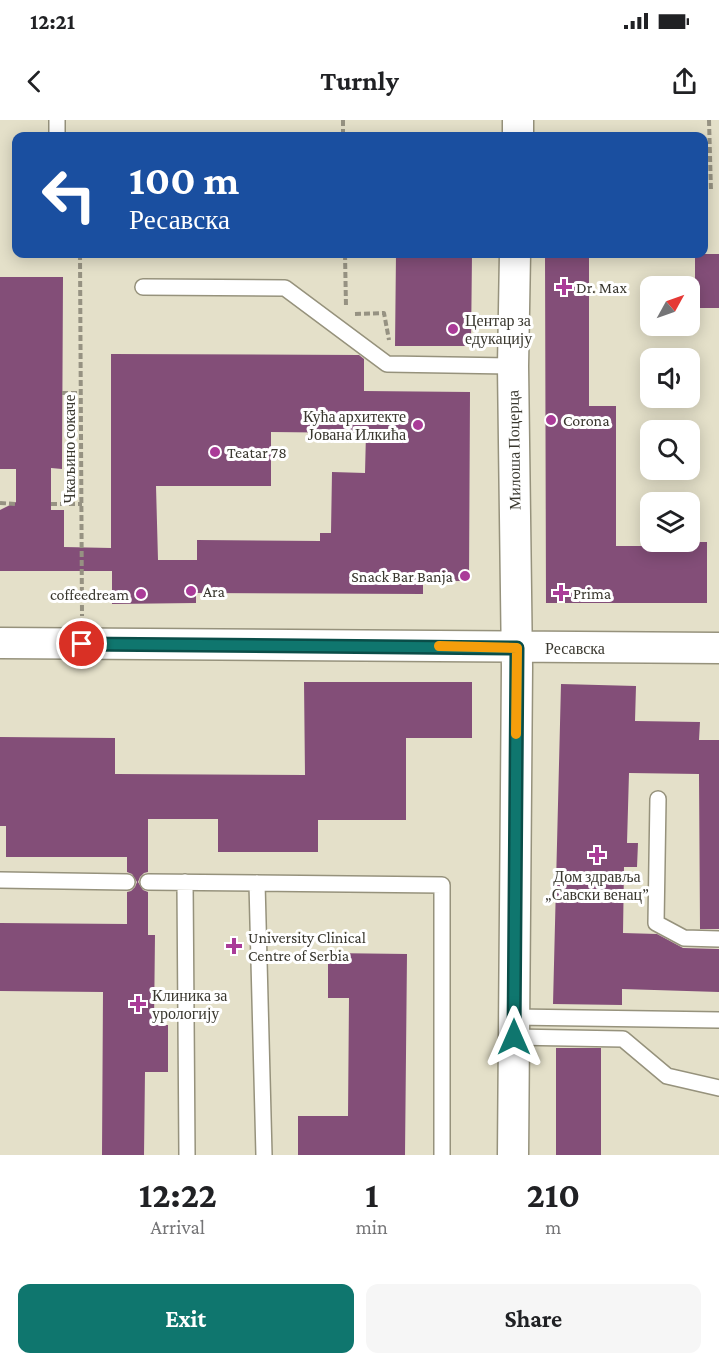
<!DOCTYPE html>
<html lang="en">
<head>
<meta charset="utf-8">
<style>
  :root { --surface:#fff; --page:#f6f6f6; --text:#202124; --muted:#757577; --accent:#0f766e }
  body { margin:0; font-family:"Crimson Pro",serif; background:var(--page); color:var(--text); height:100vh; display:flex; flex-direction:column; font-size:22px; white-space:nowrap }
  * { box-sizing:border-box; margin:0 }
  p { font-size:20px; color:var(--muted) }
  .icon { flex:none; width:33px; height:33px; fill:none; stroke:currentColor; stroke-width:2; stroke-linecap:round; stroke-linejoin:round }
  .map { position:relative; height:1035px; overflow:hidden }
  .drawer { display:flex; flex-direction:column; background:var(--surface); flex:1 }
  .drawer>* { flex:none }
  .top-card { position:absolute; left:12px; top:12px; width:696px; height:126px; border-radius:12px; box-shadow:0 3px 15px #0003; background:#1a4fa0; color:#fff; overflow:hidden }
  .needle { width:39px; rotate:50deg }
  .fabs { position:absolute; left:640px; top:156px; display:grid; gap:12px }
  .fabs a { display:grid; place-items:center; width:60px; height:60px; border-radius:12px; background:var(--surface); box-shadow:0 3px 15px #0003; font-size:30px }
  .pin { position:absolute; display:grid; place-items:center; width:51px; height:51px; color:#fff; margin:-26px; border:3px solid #fff; border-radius:50%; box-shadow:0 2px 6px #0007 }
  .me { position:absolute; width:66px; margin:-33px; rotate:0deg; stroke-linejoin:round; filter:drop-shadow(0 0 4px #0008) }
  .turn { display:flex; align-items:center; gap:21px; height:126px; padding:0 18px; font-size:27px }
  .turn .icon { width:78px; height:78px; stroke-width:2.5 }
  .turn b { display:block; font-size:42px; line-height:51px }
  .eta { display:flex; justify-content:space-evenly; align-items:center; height:102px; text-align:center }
  .eta b { font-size:36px; font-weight:700; line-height:42px }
  .button { display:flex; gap:12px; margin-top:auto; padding:12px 18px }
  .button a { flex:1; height:69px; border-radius:12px; background:var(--accent); color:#fff; font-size:24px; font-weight:700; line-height:69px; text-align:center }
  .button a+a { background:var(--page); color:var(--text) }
  .status { display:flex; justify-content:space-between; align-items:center; height:42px; padding:0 30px; background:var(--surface); direction:ltr }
  .status svg { height:16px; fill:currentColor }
  header { display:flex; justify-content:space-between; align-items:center; height:78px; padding:0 18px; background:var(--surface); font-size:27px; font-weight:700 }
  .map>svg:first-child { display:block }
  .building { fill:#834e78; fill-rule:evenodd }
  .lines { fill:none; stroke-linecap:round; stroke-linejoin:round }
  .service-casing { stroke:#96927c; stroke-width:18 }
  .minor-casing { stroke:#96927c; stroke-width:33 }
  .path { stroke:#969282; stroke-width:4; stroke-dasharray:6 3; stroke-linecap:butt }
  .service { stroke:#fff; stroke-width:15 }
  .minor { stroke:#fff; stroke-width:30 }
  .route-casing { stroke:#0a4d48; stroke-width:15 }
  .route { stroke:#0f766e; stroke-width:10 }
  .slow { stroke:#f59e0b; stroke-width:10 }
  .poi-dot { fill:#aa3b98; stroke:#fff; stroke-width:2 }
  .labels { text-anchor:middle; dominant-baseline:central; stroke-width:6; stroke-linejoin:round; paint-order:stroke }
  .poi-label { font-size:16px; fill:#39372e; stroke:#fff; text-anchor:start }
  .street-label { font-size:16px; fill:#39372e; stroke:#fff }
</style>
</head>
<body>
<div class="status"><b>12:21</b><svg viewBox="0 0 49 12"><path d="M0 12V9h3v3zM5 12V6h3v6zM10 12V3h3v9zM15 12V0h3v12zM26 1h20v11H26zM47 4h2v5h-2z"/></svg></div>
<header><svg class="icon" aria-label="back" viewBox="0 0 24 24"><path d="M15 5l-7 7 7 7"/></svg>Turnly<svg class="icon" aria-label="share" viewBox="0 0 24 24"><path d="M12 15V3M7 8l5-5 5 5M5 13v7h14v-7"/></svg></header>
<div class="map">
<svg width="719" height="1035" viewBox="0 0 719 1035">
  <rect width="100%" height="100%" fill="#e4e0c9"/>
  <path class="building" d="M 396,134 L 472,134 L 471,226 L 395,226 Z
    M 545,134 L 589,134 L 589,286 L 616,286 L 616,426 L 673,426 L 672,422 L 707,422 L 707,483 L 546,483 Z
    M 695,134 L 719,134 L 719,188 L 695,188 Z
    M 0,157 L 63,157 L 62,349 L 51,348 L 51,390 L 64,390 L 64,427 L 111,428 L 111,234 L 359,235 L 364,239 L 364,271 L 470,272 L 469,461 L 423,461 L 423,474 L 196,473 L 196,483 L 112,484 L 112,451 L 0,451 L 0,390 L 16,382 L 16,349 L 0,349 ZM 271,312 L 366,313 L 365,353 L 332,352 L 331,413 L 320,413 L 320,421 L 197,420 L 197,440 L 158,440 L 156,366 L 271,366 Z
    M 304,562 L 472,562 L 472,618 L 406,618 L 406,700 L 318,700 L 318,732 L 218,732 L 218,699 L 148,699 L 148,752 L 144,753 L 140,757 L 138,762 L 143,770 L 148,772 L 148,815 L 155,815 L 154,905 L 168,905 L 168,952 L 145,952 L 144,1035 L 102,1035 L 103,872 L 0,871 L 0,803 L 127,804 L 127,772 L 131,771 L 135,767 L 137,762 L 132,754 L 127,752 L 127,737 L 6,737 L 6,706 L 0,706 L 0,617 L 115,618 L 115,654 L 305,655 Z
    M 561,564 L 636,566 L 635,601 L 700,602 L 699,620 L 719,620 L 719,809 L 700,809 L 699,654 L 629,653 L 627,723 L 638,723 L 637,747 L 624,747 L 623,813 L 657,814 L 683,828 L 719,829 L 719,872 L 622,869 L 622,885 L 553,884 Z
    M 328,833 L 407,834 L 405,1035 L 298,1035 L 298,996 L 348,996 L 349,878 L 328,878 Z
    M 556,928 L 601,928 L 601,1035 L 556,1035 Z"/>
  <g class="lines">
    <g class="service-casing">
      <path id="service" d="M 57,16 L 57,0
        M 143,167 L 285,168 L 387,244 L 513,246
        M 658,679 L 656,803 L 684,818 L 719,819
        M 0,760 L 127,762
        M 148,762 L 442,765 L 442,1035
        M 185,762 L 187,1035
        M 257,763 L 264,1035
        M 514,897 L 719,900
        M 514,917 L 623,919 L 667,956 L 719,968"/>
    </g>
    <g class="minor-casing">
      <path id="minor" d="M 518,16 L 518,0
        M 0,523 L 719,528
        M 513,1035 L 517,547 L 513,246 L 515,134"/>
    </g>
    <path class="path" d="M 343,0 L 343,16
      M 709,0 L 711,71
      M 80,134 L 82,496
      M 345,134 L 346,187
      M 355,194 L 384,193 L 389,220
      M 62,273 L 81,273
      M 0,383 L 16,384
      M 51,384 L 82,384"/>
    <use href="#service" class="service"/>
    <use href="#minor" class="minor"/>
  </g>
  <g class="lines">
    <g class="route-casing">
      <path id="route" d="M 82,524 L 517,528 L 514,917"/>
    </g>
    <use href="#route" class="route"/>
    <path class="slow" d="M 439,526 L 517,528 L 516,614"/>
  </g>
  <g class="poi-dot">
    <path d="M561 158h6v6h6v6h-6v6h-6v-6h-6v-6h6z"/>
    <circle cx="453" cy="209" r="6"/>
    <circle cx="551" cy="300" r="6"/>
    <circle cx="418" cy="305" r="6"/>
    <circle cx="215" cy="332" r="6"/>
    <circle cx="465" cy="456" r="6"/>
    <circle cx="191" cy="471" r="6"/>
    <path d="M558 464h6v6h6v6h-6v6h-6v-6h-6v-6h6z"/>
    <circle cx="141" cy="474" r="6"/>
    <path d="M594 726h6v6h6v6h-6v6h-6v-6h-6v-6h6z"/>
    <path d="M231 817h6v6h6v6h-6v6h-6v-6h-6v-6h6z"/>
    <path d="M135 875h6v6h6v6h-6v6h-6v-6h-6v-6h6z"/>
  </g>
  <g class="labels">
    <g class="poi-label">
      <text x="576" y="167">Dr. Max</text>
      <text x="465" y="200">Центар за<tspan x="465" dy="18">едукацију</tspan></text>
      <text x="406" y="296" text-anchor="end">Кућа архитекте<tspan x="406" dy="18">Јована Илкића</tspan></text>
      <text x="563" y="300">Corona</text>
      <text x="227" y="332">Teatar 78</text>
      <text x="453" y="456" text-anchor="end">Snack Bar Banja</text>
      <text x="203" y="471">Ara</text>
      <text x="573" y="473">Prima</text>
      <text x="129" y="474" text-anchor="end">coffeedream</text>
      <text x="597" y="756" text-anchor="middle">Дом здравља<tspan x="597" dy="18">„Савски венац”</tspan></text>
      <text x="248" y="817">University Clinical<tspan x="248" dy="18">Centre of Serbia</tspan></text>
      <text x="152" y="875">Клиника за<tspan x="152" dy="18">урологију</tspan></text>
    </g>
    <g class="street-label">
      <text transform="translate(69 329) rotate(-90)">Чкаљино сокаче</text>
      <text transform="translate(514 330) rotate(-91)">Милоша Поцерца</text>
      <text x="575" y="528">Ресавска</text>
    </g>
  </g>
</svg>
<div class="fabs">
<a><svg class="needle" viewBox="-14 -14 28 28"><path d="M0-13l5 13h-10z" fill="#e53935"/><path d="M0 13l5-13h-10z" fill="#757577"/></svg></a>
<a><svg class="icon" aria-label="sound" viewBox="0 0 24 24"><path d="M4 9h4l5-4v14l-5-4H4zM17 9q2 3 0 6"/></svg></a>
<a><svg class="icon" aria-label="search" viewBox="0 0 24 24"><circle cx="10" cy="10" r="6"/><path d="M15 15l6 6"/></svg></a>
<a><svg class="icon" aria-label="layers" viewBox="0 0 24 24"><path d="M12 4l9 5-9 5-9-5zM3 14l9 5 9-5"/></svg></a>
</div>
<div class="pin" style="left:82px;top:524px;background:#d93025"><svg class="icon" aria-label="arrive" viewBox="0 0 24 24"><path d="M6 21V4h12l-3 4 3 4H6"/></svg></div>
<svg class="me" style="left:514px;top:917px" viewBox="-20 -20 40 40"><path d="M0-17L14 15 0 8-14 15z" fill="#0f766e" stroke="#fff" stroke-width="4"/></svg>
<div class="top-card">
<div class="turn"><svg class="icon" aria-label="left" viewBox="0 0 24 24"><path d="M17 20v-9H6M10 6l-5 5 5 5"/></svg><div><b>100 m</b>Ресавска</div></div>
</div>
</div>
<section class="drawer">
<div class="eta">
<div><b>12:22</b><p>Arrival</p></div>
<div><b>1</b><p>min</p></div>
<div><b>210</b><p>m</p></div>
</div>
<div class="button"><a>Exit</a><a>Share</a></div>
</section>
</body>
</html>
